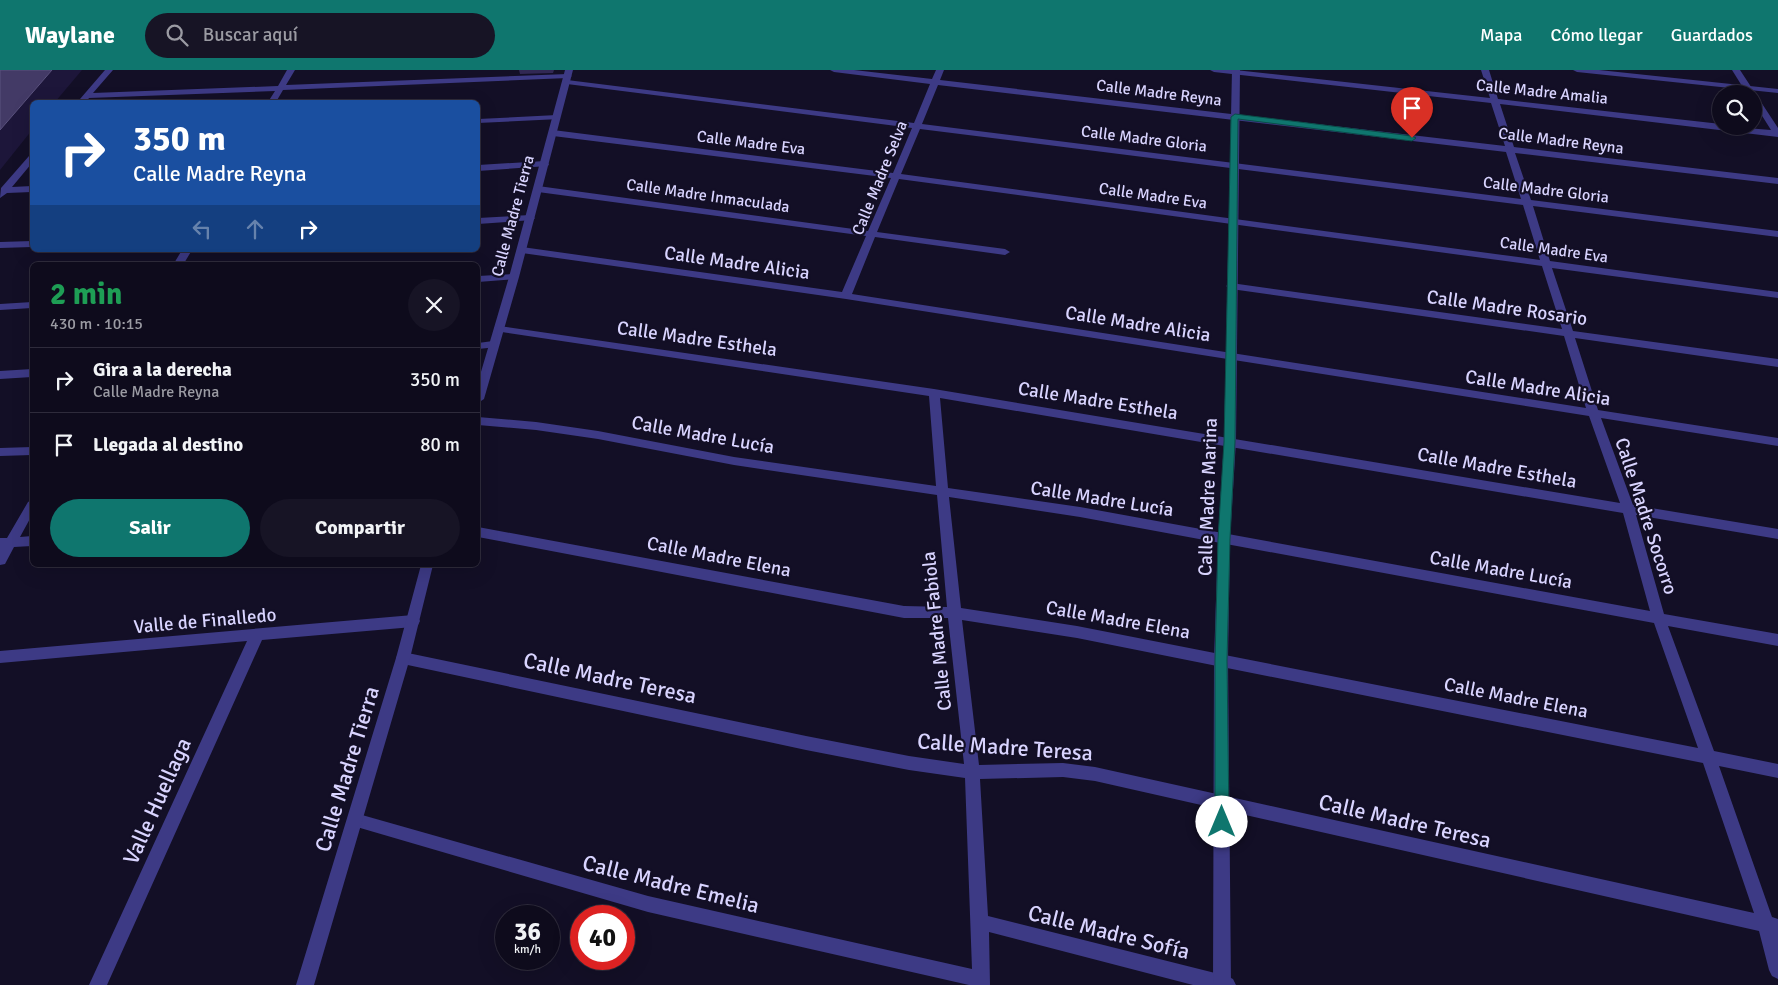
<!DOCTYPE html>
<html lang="es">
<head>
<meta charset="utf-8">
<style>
  :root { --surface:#0e0b1c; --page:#171425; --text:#f1f3f6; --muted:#9b9ba3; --line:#2e2b3b; --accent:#0f766e }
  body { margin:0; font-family:Signika,sans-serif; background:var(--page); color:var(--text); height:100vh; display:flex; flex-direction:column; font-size:19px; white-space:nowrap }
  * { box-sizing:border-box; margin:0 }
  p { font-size:16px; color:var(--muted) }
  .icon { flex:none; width:28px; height:28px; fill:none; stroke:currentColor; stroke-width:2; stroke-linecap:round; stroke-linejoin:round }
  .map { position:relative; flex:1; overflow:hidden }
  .panel { position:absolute; left:30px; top:192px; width:450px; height:305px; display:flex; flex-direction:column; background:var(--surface); border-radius:8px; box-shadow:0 5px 20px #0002,0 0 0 1px var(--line) }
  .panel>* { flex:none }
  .top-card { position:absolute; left:30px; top:30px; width:450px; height:152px; border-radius:8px; box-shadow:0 5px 20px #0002,0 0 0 1px var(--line); background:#1a4fa0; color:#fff; overflow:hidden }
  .tools { position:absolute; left:1712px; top:15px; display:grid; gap:10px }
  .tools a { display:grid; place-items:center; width:50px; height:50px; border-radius:50%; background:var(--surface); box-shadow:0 5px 20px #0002,0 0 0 1px var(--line); font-size:25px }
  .speed { position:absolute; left:495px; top:835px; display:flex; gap:10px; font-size:25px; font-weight:700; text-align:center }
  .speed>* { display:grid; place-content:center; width:65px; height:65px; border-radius:50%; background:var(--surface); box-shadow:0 5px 20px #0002,0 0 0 1px var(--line); line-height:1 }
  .speed small { font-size:12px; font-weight:400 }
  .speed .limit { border:8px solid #d22; background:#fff; color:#111 }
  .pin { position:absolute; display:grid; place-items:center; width:42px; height:42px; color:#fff; margin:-51px -21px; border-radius:50% 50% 50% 0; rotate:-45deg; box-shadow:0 0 5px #0007 }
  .pin .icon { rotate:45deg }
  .me { position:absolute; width:55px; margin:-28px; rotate:0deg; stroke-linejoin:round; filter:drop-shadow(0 0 4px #0008) }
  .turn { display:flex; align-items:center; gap:18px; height:105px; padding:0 20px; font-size:22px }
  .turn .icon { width:65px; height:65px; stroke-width:2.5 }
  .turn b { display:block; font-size:35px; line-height:42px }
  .lanes { display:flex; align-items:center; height:48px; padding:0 20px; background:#0003; justify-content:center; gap:25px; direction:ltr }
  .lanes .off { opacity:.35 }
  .round { display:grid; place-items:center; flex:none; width:52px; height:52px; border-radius:26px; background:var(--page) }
  .overview { display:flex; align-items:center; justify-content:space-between; height:85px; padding:0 20px }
  h1 { font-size:30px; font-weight:700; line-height:38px; color:#1e9e55 }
  .cta { display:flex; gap:10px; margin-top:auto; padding:10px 20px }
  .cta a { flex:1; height:58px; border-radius:30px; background:var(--accent); color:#fff; font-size:20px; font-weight:700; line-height:58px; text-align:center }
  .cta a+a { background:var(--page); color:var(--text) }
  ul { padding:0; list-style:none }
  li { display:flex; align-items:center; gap:15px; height:65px; padding:0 20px; border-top:1px solid var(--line) }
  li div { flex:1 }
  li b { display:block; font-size:19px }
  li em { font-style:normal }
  header { display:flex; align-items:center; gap:30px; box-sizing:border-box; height:70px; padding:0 25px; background:var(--accent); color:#fff }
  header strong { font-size:24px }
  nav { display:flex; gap:28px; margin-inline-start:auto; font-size:18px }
  .search { width:350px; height:45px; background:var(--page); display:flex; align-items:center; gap:12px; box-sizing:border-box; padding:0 18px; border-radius:28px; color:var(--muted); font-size:19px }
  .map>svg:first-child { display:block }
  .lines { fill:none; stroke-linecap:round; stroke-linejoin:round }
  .minor { fill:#3d3a85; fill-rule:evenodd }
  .tertiary { fill:#3d3a85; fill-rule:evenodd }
  .wall { fill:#312854 }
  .shaded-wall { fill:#1d163a }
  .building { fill:#433a66; stroke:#5a527e }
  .route { fill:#0f766e; stroke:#0a4d48 }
  .labels { text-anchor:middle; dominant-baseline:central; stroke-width:4.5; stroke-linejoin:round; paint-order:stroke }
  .far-street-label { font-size:16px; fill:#d9d4ff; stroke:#130f26 }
  .street-label { font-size:19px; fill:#d9d4ff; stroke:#130f26 }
  .near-street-label { font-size:22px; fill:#d9d4ff; stroke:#130f26 }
</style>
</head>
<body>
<header>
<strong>Waylane</strong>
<div class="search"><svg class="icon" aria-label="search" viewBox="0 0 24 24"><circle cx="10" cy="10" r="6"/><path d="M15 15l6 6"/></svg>Buscar aquí</div>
<nav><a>Mapa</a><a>Cómo llegar</a><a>Guardados</a></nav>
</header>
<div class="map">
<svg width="1778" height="915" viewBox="0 0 1778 915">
  <rect width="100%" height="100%" fill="#130f26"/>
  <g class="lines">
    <path class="minor" d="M 105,0 L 113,0 L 93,23 L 278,16 L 287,0 L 295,0 L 286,15 L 568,4 L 572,6 L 568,8 L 283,20 L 276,32 L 268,32 L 275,21 L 89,28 L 87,31 L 81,31 L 80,29 Z
      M 830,0 L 854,0 L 932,9 L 936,0 L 944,0 L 940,10 L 1505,76 L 1491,33 L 1214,2 L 1210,0 L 1235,0 L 1490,28 L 1481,0 L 1489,0 L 1498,29 L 1721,54 L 1721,56 L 1771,60 L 1754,33 L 1754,24 L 1747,24 L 1732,0 L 1740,0 L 1778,58 L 1778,67 L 1500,34 L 1514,77 L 1778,108 L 1778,114 L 1515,83 L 1531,130 L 1778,161 L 1778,167 L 1533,136 L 1550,191 L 1778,222 L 1778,228 L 1552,198 L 1573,261 L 1778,289 L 1778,297 L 1575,268 L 1598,340 L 1778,368 L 1778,376 L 1601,348 L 1633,435 L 1778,459 L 1778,469 L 1636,445 L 1664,544 L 1778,564 L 1778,576 L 1668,556 L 1714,681 L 1778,694 L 1778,708 L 1719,696 L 1772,847 L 1778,849 L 1778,909 L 1772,906 L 1769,900 L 1759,861 L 1095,711 L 1063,707 L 980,709 L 988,846 L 1227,906 L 1233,909 L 1236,915 L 1193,915 L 989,862 L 990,915 L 969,915 L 648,842 L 350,755 L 347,750 L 350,745 L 355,743 L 648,826 L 972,899 L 965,708 L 909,700 L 806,680 L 403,594 L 398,592 L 396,588 L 398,584 L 403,582 L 806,666 L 909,686 L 964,694 L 948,548 L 904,548 L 478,467 L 478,457 L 904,536 L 947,537 L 937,425 L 734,395 L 598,369 L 536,360 L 478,355 L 478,347 L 536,352 L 598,361 L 734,387 L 936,416 L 929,326 L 495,261 L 494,259 L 495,257 L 499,256 L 934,319 L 1620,433 L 1589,346 L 846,229 L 522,183 L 517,180 L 522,177 L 842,222 L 866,166 L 538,122 L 533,119 L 538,116 L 868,161 L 891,108 L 553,66 L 549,63 L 553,60 L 893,103 L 912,58 L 567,14 L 563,12 L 567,10 L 914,53 L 930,14 L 834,2 ZM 938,15 L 1506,82 L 1521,129 L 922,54 ZM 920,59 L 1523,135 L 1540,190 L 901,104 ZM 899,109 L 1542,196 L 1562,259 L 1231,213 L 1226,216 L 1231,219 L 1564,266 L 1586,338 L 852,224 L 875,167 L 1005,185 L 1010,182 L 1005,179 L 877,162 ZM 940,328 L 1623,443 L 1650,541 L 1080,437 L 948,418 ZM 949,427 L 1080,447 L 1654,553 L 1698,678 L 1077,556 L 961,538 ZM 962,550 L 1077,568 L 1703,693 L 1754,843 L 1095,697 L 1063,693 L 979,695 Z
      M 557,45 L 560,45 L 560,49 L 478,53 L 478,49 Z
      M 29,86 L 32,86 L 32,93 L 12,117 L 32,116 L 32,122 L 7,123 L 0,128 L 1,118 Z
      M 545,91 L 549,94 L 548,96 L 478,101 L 478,95 Z
      M 530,145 L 535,148 L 533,150 L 478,154 L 478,148 Z
      M 32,171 L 32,177 L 0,178 L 0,172 Z
      M 182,180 L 192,180 L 183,195 L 173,195 Z
      M 514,204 L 518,205 L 518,209 L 478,212 L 478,206 Z
      M 32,232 L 32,238 L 0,240 L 0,234 Z
      M 493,271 L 497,273 L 498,275 L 497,277 L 478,279 L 478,273 Z
      M 32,299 L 32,307 L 0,309 L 0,301 Z
      M 32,377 L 32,385 L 0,386 L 0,378 Z
      M 32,430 L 32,445 L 20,467 L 32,466 L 32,476 L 14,477 L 5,494 L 0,495 L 0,468 L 7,468 L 28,432 Z
      M 413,545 L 418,547 L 420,551 L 418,555 L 413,557 L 262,570 L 107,915 L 89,915 L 247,571 L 0,593 L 0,581 Z"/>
    <path class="tertiary" d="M 565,0 L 573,0 L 519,207 L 484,329 L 478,333 L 478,312 L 509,207 Z
      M 1232,0 L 1240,0 L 1236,371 L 1230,469 L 1228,589 L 1231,915 L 1213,915 L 1214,589 L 1218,469 L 1224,371 Z
      M 1573,0 L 1599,0 L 1778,19 L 1778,23 L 1577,2 Z
      M 421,495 L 433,495 L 410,588 L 314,915 L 296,915 L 396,588 Z"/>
  </g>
  <path class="wall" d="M 519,0 L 554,0 L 553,3 L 520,4 Z"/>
  <path class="shaded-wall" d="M 52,0 L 82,0 L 55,32 L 32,32 L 32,60 L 0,100 L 0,60 Z"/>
  <path class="building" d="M 0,0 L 52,0 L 0,60 Z"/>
  <path class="route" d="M 1235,44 L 1412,66 L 1416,68 L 1412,71 L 1238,49 L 1235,372 L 1230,469 L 1227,590 L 1229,752 L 1227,756 L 1222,758 L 1217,756 L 1215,752 L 1215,590 L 1218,469 L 1224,372 L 1231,47 Z"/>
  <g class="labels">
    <g class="far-street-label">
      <text transform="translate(1542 22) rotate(6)">Calle Madre Amalia</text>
      <text transform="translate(1159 23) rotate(7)">Calle Madre Reyna</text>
      <text transform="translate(1144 69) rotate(7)">Calle Madre Gloria</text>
      <text transform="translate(1561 71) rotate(7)">Calle Madre Reyna</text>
      <text transform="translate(751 73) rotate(7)">Calle Madre Eva</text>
      <text transform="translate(880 108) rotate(-68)">Calle Madre Selva</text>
      <text transform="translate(1546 120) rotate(7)">Calle Madre Gloria</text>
      <text transform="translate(708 126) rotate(8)">Calle Madre Inmaculada</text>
      <text transform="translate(1153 126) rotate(8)">Calle Madre Eva</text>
      <text transform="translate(513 146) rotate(-75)">Calle Madre Tierra</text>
      <text transform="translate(1554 180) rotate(8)">Calle Madre Eva</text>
    </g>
    <g class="street-label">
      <text transform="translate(737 193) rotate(8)">Calle Madre Alicia</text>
      <text transform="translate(1507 238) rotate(8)">Calle Madre Rosario</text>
      <text transform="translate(1138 254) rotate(9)">Calle Madre Alicia</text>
      <text transform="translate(697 269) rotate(8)">Calle Madre Esthela</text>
      <text transform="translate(1538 318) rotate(9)">Calle Madre Alicia</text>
      <text transform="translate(1098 331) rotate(9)">Calle Madre Esthela</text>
      <text transform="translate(703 365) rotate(10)">Calle Madre Lucía</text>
      <text transform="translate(1497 398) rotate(10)">Calle Madre Esthela</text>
      <text transform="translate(1208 427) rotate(-88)">Calle Madre Marina</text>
      <text transform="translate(1102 429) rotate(9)">Calle Madre Lucía</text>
      <text transform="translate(1646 446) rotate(72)">Calle Madre Socorro</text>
      <text transform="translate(719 487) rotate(11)">Calle Madre Elena</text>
      <text transform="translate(1501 500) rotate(10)">Calle Madre Lucía</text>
      <text transform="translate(1118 550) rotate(10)">Calle Madre Elena</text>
      <text transform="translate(205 551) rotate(-5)">Valle de Finalledo</text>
      <text transform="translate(937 561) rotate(-96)">Calle Madre Fabiola</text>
      <text transform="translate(1516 628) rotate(11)">Calle Madre Elena</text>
    </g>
    <g class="near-street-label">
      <text transform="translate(610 608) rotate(12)">Calle Madre Teresa</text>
      <text transform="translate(1005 677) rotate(4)">Calle Madre Teresa</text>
      <text transform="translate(347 699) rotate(-73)">Calle Madre Tierra</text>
      <text transform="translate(157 731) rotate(-66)">Valle Huellaga</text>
      <text transform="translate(1405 751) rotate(13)">Calle Madre Teresa</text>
      <text transform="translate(671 814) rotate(14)">Calle Madre Emelia</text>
      <text transform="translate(1109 862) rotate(14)">Calle Madre Sofía</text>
    </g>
  </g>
</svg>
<div class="tools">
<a><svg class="icon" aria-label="search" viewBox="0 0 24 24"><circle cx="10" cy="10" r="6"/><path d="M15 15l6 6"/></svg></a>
</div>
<div class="speed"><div>36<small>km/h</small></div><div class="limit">40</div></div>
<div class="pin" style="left:1412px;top:68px;background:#d93025"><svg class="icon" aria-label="arrive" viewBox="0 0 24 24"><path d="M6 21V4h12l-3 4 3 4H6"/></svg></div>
<svg class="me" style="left:1222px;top:752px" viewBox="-20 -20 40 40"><circle r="19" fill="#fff"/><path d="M0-13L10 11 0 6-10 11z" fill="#0f766e"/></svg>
<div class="top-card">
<div class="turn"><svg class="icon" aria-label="right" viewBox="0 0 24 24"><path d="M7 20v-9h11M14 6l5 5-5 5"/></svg><div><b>350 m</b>Calle Madre Reyna</div></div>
<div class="lanes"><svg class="icon off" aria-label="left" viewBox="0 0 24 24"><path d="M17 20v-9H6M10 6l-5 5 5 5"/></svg><svg class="icon off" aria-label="ahead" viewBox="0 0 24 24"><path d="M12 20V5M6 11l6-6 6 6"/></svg><svg class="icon" aria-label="right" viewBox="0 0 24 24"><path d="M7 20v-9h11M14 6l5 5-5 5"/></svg></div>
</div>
<section class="panel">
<div class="overview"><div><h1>2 min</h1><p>430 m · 10:15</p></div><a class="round"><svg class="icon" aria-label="close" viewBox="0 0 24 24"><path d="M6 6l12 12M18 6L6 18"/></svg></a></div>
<ul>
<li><svg class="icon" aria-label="right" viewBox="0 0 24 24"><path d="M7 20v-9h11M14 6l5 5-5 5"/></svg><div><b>Gira a la derecha</b><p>Calle Madre Reyna</p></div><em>350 m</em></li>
<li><svg class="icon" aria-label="arrive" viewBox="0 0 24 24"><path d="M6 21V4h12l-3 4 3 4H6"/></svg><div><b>Llegada al destino</b></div><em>80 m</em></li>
</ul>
<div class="cta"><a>Salir</a><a>Compartir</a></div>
</section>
</div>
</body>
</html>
